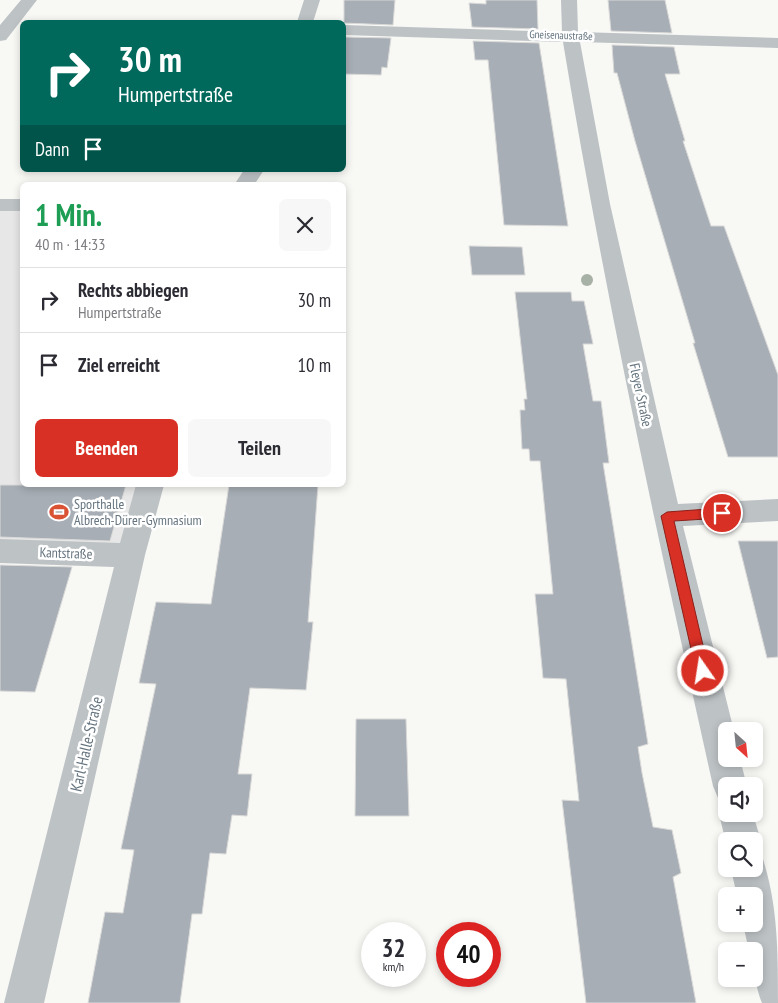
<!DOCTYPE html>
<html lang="de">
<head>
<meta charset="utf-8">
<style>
  :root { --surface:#fff; --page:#f7f7f7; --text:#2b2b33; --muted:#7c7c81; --line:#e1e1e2; --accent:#d93025 }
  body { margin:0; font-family:"PT Sans Narrow",sans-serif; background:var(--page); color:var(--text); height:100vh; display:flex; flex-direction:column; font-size:19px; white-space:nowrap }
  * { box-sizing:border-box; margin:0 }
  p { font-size:16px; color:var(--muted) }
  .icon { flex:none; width:28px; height:28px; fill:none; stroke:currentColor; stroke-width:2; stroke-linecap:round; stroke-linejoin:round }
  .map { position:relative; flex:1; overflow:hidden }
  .drawer { position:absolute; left:20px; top:182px; width:326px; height:305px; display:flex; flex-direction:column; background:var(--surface); border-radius:8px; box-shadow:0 2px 8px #0003 }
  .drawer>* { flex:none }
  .top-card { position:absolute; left:20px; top:20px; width:326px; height:152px; border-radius:8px; box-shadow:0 2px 8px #0003; background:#00695c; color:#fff; overflow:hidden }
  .needle { width:32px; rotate:153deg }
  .buttons { position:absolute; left:718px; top:722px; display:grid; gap:10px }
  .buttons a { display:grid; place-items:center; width:45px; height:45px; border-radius:8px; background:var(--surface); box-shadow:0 2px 8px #0003; font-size:25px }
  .speed { position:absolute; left:361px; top:922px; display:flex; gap:10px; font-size:25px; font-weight:700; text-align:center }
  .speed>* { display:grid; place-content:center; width:65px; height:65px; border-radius:50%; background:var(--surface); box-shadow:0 2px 8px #0003; line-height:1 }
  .speed small { font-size:12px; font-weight:400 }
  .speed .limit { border:8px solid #d22; background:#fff; color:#111 }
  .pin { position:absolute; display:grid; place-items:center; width:42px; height:42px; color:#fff; margin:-21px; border:2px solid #fff; border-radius:50%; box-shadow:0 1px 5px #0007 }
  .me { position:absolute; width:55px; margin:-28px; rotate:347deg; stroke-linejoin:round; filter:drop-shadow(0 0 4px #0008) }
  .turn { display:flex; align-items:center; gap:18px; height:105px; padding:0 15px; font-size:22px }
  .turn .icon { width:65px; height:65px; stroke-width:2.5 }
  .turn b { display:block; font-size:35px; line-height:42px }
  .then { display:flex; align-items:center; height:48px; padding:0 15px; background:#0003; gap:10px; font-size:19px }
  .round { display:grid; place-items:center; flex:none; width:52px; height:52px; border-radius:8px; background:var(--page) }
  .headline { display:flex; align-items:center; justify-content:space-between; height:85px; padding:0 15px }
  h1 { font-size:30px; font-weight:600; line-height:38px; color:#1e9e55 }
  .button { display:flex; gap:10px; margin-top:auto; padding:10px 15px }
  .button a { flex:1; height:58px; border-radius:8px; background:var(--accent); color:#fff; font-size:20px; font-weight:600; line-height:58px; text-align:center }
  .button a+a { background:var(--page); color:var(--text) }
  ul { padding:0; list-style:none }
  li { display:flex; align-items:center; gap:15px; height:65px; padding:0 15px; border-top:1px solid var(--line) }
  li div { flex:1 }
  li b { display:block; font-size:19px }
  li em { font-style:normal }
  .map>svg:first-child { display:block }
  .built { fill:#e6e7e6 }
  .building { fill:#a7aeb5; stroke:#d9d9d8 }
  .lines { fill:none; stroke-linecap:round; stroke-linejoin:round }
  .minor { fill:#bdc2c5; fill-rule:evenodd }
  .tree { fill:#a8b1a5 }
  .route { fill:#d93025; stroke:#8d1f18 }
  .labels { text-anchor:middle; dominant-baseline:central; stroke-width:5; stroke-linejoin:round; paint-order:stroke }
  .far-street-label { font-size:11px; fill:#65747f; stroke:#fff }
  .street-label { font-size:14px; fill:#65747f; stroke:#fff }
  .poi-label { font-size:14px; fill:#65747f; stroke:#fff; text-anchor:start }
  .near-street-label { font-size:16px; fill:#65747f; stroke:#fff }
</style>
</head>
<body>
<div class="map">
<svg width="778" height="1003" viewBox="0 0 778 1003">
  <rect width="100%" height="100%" fill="#f8f8f5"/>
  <path class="built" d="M 0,205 L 22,205 L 22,485 L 150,485 L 131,555 L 0,551 Z"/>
  <path class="building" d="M 344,0 L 395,0 L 393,25 L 344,23 Z
    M 486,0 L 537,0 L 538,29 L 472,27 L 469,3 L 486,4 Z
    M 608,0 L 665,0 L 672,33 L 611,31 Z
    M 344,37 L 391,38 L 387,68 L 382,67 L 381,75 L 344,74 Z
    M 473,41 L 539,43 L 568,226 L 504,225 L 488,60 L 475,60 Z
    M 612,45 L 674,47 L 680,74 L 665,74 L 685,141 L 683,141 L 711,226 L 724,226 L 778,375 L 778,457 L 728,457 L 693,343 L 695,343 L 635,141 L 617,73 L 614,73 Z
    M 469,246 L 522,247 L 525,275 L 472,275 Z
    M 515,292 L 571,292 L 572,301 L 584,301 L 593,344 L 583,344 L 593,401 L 601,401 L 609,463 L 603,463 L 648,744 L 638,747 L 642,773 L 653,827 L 672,830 L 681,873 L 673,877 L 696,1003 L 586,1003 L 562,800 L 579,801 L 566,679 L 543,678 L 535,594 L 553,594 L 540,461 L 530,461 L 529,449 L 522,449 L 520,410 L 525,410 L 524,399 L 527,399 Z
    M 0,485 L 126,485 L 110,541 L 0,537 Z
    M 229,485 L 318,485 L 308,622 L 313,622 L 306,690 L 250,688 L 238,774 L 252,774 L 247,816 L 232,815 L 226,854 L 210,853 L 202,914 L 192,914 L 180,1003 L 88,1003 L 105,912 L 123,913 L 134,850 L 121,849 L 156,684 L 139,683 L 156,602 L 211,604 Z
    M 738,541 L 778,541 L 778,657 L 767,658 Z
    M 0,565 L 72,567 L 35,692 L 0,691 Z
    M 356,719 L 406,719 L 409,816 L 355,816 Z"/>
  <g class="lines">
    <path class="minor" d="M 21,0 L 37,0 L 6,40 L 0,41 L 0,25 Z
      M 304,0 L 320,0 L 313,22 L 297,22 Z
      M 561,0 L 577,0 L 578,32 L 778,38 L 778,48 L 580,42 L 610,204 L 678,504 L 778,499 L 778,521 L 683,526 L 734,731 L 726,731 L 726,759 L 740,759 L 747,786 L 726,786 L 726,814 L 753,814 L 761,841 L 755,854 L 762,856 C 778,905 778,951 778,1003 L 762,1003 C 755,986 754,970 754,951 L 749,951 L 743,924 L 754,924 L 754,896 L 737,896 L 731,869 L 754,869 L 754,841 L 726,841 L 726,843 L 719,814 L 725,801 L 718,798 L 713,786 C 658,539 604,291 563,42 L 344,35 L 344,25 L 562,32 Z
      M 244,170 L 264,170 L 254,185 L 234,185 Z
      M 0,199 L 22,199 L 22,211 L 0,211 Z
      M 136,485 L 164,485 L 145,555 L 44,1003 L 4,1003 L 114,567 L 0,563 L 0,539 L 120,543 Z"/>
  </g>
  <circle class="tree" cx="587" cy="280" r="6"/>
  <path class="route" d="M 722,508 L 728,513 L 722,518 L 674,521 L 709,671 L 707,675 L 703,677 L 698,675 L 696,671 L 661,516 L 667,512 Z"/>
  <defs>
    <g id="stadium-bare" transform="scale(1.5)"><path d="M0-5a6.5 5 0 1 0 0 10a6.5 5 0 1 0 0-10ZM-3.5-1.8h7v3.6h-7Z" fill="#da5234" stroke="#fff" stroke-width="2.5" paint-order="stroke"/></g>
  </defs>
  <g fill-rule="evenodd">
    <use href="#stadium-bare" x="59" y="512"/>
  </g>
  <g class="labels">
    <g class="far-street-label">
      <text transform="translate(561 35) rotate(2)">Gneisenaustraße</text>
    </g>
    <g class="street-label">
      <text transform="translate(641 395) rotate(78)">Fleyer Straße</text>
      <text transform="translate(66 553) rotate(2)">Kantstraße</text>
    </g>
    <g class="poi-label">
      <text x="74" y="504">Sporthalle<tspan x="74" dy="16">Albrech-Dürer-Gymnasium</tspan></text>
    </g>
    <g class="near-street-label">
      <text transform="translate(86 744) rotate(-77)">Karl-Halle-Straße</text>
    </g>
  </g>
</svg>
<div class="buttons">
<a><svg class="needle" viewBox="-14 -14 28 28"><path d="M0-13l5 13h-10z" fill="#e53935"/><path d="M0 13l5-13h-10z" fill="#7c7c81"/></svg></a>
<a><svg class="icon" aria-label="sound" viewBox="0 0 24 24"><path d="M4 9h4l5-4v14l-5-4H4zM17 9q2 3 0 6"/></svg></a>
<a><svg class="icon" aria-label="search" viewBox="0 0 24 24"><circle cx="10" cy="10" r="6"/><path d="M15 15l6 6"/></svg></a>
<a>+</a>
<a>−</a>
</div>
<div class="speed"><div>32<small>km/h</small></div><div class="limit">40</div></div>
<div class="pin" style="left:722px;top:513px;background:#d93025"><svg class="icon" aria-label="arrive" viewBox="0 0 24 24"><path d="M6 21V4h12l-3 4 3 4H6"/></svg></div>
<svg class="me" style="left:703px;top:671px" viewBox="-20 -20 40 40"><circle r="17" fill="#d93025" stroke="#fff" stroke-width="3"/><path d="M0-11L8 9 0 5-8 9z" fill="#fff"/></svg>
<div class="top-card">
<div class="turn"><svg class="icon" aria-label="right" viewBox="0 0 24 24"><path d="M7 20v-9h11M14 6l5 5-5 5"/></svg><div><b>30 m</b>Humpertstraße</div></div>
<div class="then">Dann<svg class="icon" aria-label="arrive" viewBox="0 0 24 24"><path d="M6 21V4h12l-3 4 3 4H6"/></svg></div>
</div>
<section class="drawer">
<div class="headline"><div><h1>1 Min.</h1><p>40 m · 14:33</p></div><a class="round"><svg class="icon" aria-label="close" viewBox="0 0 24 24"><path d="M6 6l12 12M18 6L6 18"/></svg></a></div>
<ul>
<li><svg class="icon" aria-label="right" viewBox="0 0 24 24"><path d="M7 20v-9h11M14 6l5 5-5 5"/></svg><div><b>Rechts abbiegen</b><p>Humpertstraße</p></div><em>30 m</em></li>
<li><svg class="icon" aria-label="arrive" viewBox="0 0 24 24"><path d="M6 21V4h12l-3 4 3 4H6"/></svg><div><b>Ziel erreicht</b></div><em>10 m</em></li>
</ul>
<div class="button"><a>Beenden</a><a>Teilen</a></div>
</section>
</div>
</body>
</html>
